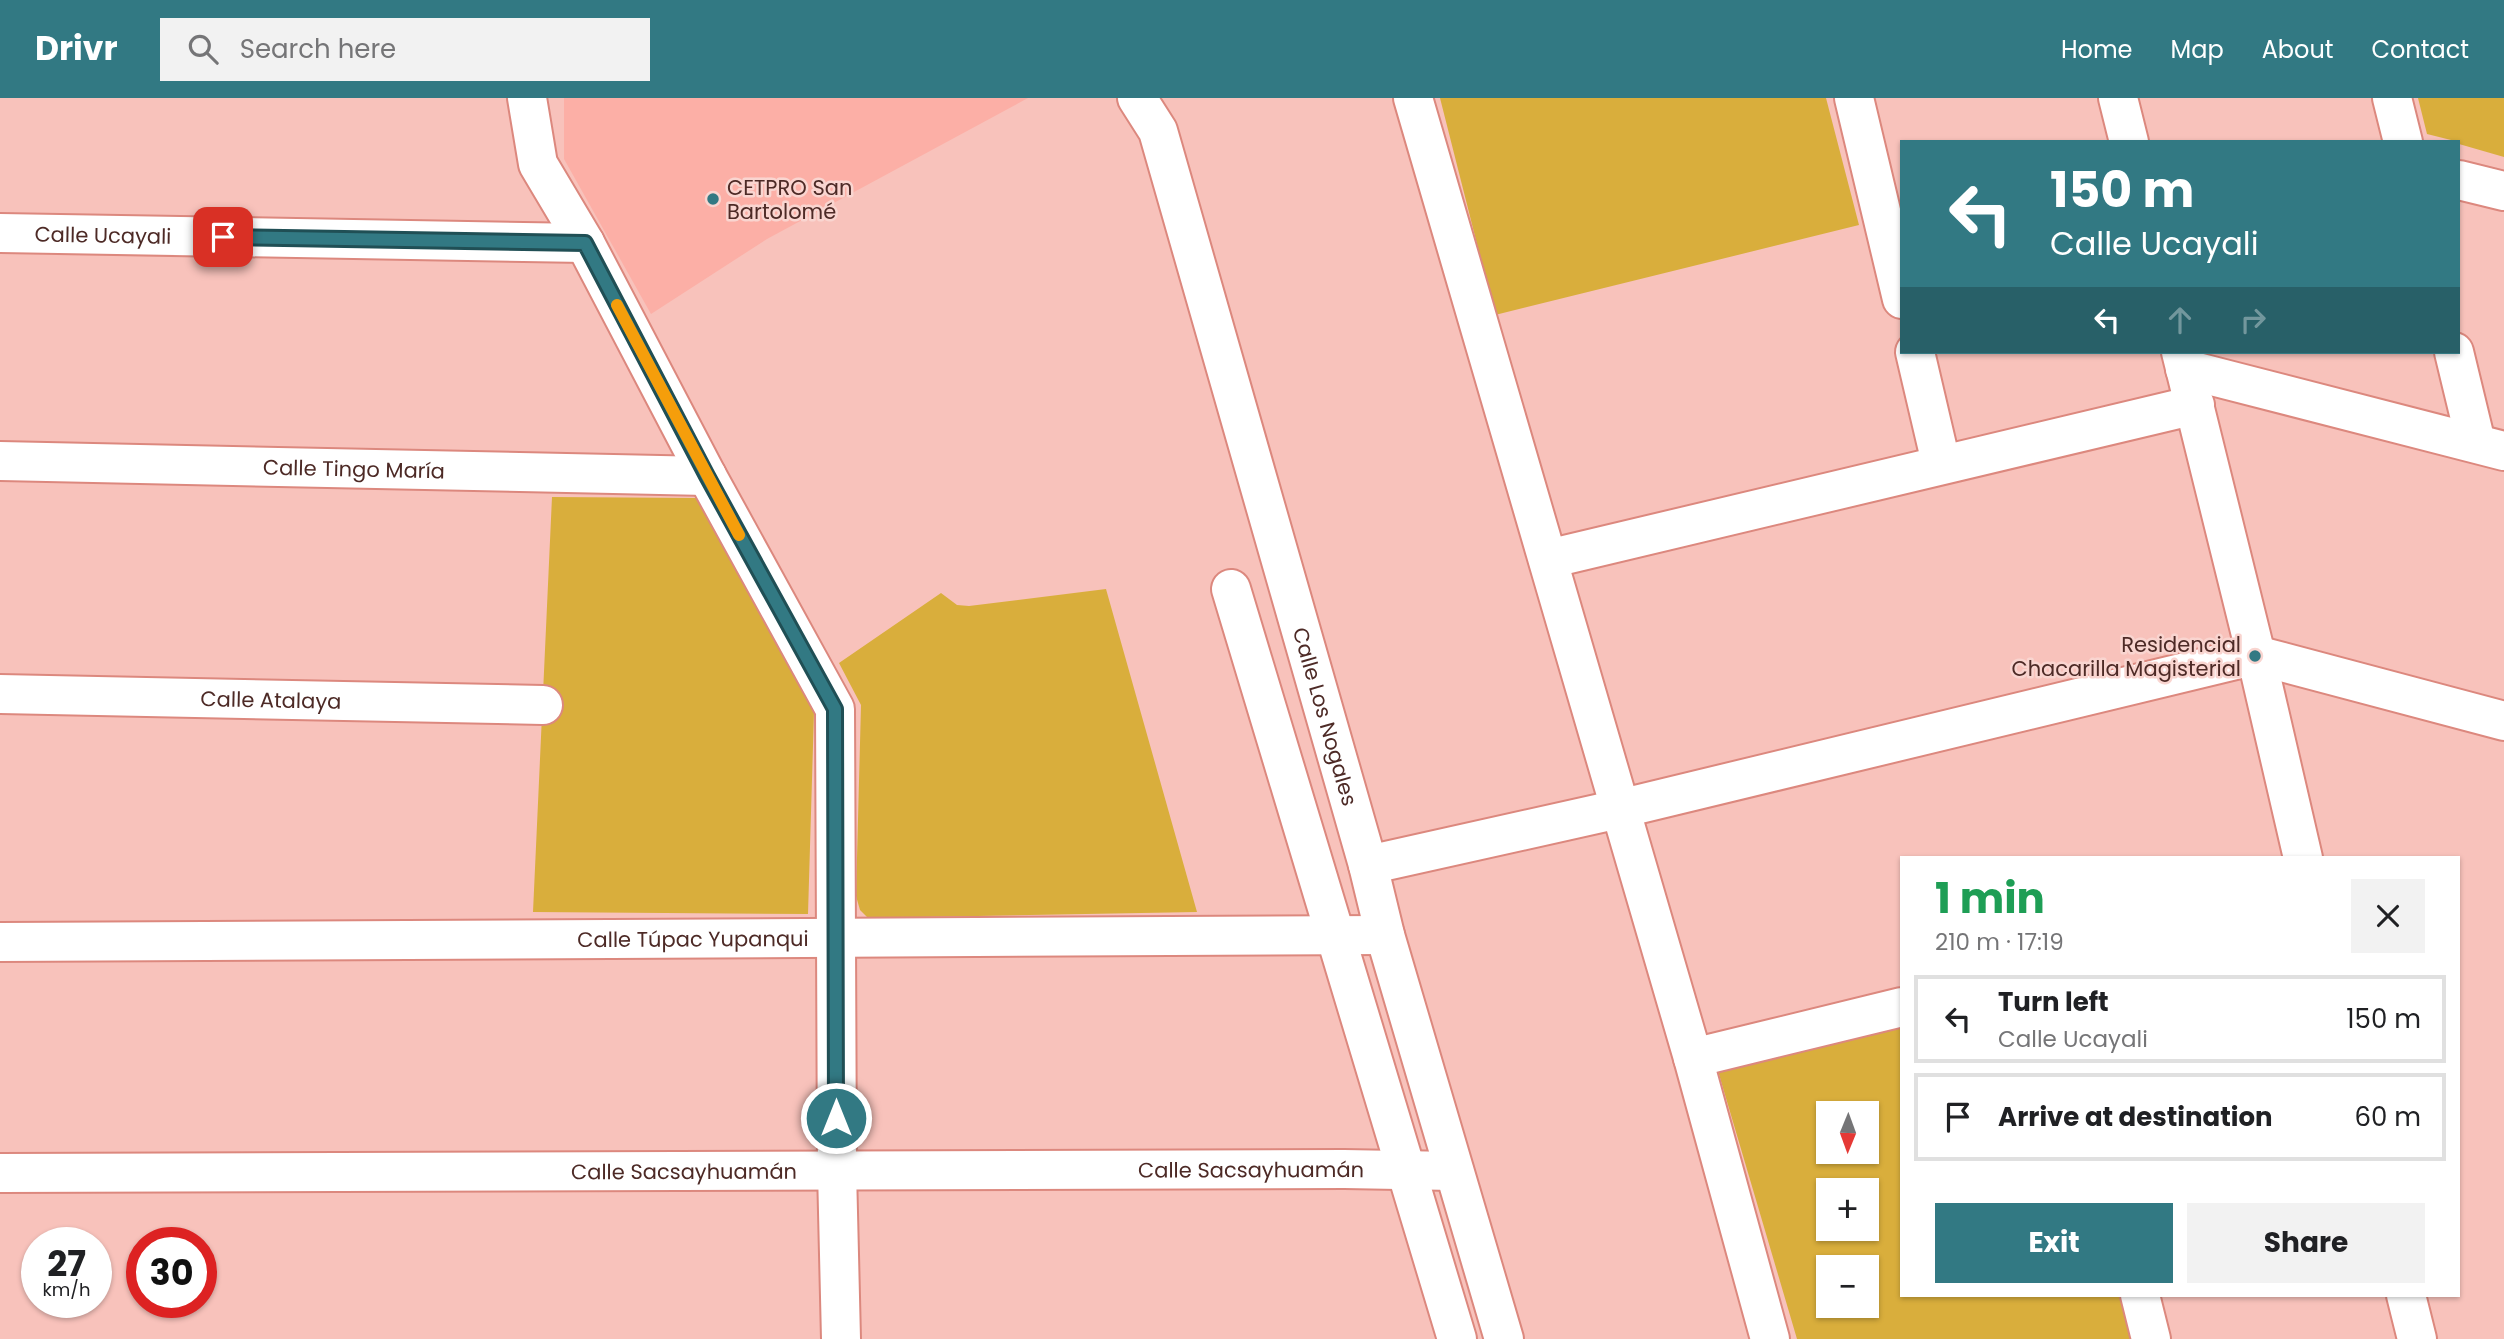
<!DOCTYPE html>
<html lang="en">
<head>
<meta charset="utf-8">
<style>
  :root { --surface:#fff; --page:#f2f2f2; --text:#202124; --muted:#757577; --line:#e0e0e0; --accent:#327983 }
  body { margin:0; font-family:Poppins,sans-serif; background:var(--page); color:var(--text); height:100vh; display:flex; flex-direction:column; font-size:26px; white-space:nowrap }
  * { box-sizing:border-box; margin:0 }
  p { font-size:23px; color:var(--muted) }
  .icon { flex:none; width:38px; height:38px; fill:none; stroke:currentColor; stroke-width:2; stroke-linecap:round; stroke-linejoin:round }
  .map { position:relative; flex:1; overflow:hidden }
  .drawer { position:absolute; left:1900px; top:758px; width:560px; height:441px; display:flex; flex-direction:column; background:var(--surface); border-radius:0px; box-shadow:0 2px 5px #0004 }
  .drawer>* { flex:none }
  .banner { position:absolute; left:1900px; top:42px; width:560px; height:214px; border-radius:0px; box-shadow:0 2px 5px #0004; background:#327983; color:#fff; overflow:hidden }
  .needle { width:46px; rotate:181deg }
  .buttons { position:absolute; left:1816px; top:1003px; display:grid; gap:14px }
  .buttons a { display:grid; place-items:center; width:63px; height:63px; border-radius:0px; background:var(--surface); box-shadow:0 2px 5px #0004; font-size:35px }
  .speed { position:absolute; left:21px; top:1129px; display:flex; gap:14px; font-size:35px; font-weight:700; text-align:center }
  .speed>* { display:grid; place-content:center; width:91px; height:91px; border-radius:50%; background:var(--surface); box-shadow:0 2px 5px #0004; line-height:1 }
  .speed small { font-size:18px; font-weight:400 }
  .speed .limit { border:10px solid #d22; background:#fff; color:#111 }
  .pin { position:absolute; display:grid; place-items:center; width:60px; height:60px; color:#fff; margin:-30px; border-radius:14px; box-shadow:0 4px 10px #0006 }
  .me { position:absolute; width:77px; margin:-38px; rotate:0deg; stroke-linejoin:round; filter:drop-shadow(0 0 5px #0008) }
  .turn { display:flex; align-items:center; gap:24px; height:147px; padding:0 35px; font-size:32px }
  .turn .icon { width:91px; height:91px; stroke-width:2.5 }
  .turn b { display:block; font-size:49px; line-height:60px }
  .lanes { display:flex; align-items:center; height:66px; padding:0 35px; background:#0003; justify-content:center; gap:35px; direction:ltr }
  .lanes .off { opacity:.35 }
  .round { display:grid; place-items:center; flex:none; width:74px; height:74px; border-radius:0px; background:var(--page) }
  .overview { display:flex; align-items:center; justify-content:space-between; height:119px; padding:0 35px }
  h1 { font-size:42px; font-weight:700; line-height:52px; color:#1e9e55 }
  .primary-button { display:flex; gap:14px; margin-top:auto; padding:14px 35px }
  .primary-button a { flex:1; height:80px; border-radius:0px; background:var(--accent); color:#fff; font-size:28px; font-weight:700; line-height:80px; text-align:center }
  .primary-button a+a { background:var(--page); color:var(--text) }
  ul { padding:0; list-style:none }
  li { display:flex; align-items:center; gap:21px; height:88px; margin:0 14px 10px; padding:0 21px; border:4px solid var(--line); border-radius:0px }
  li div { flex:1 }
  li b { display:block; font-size:26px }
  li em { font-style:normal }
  header { display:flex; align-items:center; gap:42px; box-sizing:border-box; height:98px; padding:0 35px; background:var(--accent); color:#fff }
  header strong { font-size:33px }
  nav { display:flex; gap:38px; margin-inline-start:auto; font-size:24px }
  .search { width:490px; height:63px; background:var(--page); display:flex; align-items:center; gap:18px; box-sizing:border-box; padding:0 24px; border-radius:0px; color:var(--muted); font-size:26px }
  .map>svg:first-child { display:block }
  .built { fill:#fcafa6 }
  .green { fill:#d9ae3c; fill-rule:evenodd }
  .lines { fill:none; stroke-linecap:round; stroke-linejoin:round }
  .minor-casing { stroke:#dc887e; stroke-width:42 }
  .minor { stroke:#fff; stroke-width:38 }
  .route-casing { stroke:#204f55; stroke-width:18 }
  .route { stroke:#327983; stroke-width:12 }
  .slow { stroke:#f59e0b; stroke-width:12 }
  .poi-dot { fill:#327983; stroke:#f9d5d0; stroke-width:2.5 }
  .labels { text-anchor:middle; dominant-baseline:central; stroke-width:5; stroke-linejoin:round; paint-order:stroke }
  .poi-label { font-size:21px; fill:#4d2a26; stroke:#f9d5d0; text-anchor:start }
  .street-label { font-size:21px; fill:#4d2a26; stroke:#f9d5d0 }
</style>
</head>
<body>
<header>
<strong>Drivr</strong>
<div class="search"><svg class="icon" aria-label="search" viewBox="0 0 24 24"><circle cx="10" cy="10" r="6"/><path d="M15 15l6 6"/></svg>Search here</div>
<nav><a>Home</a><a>Map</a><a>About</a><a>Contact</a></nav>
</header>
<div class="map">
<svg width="2504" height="1241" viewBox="0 0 2504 1241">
  <rect width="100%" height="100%" fill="#f8c2bb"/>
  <path class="built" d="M 564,0 L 1028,0 L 767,141 L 651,216 L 564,61 Z"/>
  <path class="green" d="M 1440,0 L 1826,0 L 1859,127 L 1495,217 Z
    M 2418,0 L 2504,0 L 2504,59 L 2459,46 L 2459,44 L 2427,36 Z
    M 552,399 L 697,400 L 814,614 L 808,816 L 533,814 Z
    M 1106,491 L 1197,814 L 868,820 L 860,812 L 856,798 L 861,607 L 839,565 L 941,495 L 957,507 L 969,508 Z
    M 1902,926 L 1902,1197 L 2120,1197 L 2130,1241 L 1797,1241 L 1718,973 ZM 1829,1015 L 1867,1015 L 1867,1054 L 1829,1054 ZM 1829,1092 L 1867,1092 L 1867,1130 L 1829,1130 ZM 1829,1169 L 1867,1169 L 1867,1208 L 1829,1208 Z"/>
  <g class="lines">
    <g class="minor-casing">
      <g id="minor">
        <path d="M 527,0 L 538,66 L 585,145 L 707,378 L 835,611 L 837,1072 L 841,1241"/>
        <path id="s1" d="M 1137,0 L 1158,33 L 1368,767 L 1385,837 L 1504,1241"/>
        <path d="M 1413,0 L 1693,960 L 1770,1241"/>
        <path d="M 1854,0 L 1902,201"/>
        <path d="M 2118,0 L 2129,44"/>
        <path d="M 2392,0 L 2403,44"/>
        <path d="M 2459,82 L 2504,93"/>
        <path id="s2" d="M 0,135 L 585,145"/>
        <path d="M 1915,254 L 1941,365"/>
        <path d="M 2181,254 L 2256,557 L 2303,760"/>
        <path d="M 2454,254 L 2476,345"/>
        <path d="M 2185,271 L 2504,353"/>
        <path id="s3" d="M 0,363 L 707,378"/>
        <path d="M 1548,461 L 2195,307"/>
        <path d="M 1231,491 L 1457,1241"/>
        <path id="s4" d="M 0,596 L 543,607"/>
        <path d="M 1368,767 L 1619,711 L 2256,557 L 2504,623"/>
        <path id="s5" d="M 0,844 L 1385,837"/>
        <path d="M 1693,960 L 1902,909"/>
        <path id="s6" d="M 0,1075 L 1344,1071 L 1454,1073"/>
        <path d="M 2140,1197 L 2151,1241"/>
        <path d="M 2406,1197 L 2417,1241"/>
      </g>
    </g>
    <use href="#minor" class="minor"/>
  </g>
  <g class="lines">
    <g class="route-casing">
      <path id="route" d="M 223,139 L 585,145 L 707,378 L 835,611 L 836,1020"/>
    </g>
    <use href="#route" class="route"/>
    <path class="slow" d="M 617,207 L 739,437"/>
  </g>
  <g class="poi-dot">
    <circle cx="713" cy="101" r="7"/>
    <circle cx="2255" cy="558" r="7"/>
  </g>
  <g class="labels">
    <g class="poi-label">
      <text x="727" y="89">CETPRO San<tspan x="727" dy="24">Bartolomé</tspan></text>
      <text x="2241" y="546" text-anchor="end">Residencial<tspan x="2241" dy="24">Chacarilla Magisterial</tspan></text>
    </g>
    <g class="street-label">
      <text stroke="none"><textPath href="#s2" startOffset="103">Calle Ucayali</textPath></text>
      <text stroke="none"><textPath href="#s3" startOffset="354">Calle Tingo María</textPath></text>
      <text stroke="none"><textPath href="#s4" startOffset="271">Calle Atalaya</textPath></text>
      <text stroke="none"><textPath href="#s1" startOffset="648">Calle Los Nogales</textPath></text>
      <text stroke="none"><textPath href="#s5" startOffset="693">Calle Túpac Yupanqui</textPath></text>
      <text stroke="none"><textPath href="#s6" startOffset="1251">Calle Sacsayhuamán</textPath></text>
      <text stroke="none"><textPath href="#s6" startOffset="684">Calle Sacsayhuamán</textPath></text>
    </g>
  </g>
</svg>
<div class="buttons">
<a><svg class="needle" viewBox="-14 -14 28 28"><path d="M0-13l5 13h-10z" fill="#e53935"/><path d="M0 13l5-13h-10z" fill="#757577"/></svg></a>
<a>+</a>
<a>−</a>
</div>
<div class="speed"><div>27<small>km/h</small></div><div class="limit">30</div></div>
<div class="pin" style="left:223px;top:139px;background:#d93025"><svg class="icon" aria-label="arrive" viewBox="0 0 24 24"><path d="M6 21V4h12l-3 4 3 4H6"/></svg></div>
<svg class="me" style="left:836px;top:1020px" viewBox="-20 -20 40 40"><circle r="17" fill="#327983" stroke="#fff" stroke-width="3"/><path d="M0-11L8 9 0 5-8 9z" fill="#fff"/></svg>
<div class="banner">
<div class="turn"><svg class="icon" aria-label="left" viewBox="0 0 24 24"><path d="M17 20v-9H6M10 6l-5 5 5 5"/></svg><div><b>150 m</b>Calle Ucayali</div></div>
<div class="lanes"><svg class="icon" aria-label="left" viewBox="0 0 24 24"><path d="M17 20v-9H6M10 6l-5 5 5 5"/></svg><svg class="icon off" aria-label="ahead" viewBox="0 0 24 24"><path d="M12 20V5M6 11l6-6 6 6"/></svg><svg class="icon off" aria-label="right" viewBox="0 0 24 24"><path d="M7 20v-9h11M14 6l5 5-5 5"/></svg></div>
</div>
<section class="drawer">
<div class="overview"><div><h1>1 min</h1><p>210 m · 17:19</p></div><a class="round"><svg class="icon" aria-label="close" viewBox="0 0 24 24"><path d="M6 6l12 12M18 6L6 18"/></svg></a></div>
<ul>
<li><svg class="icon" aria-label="left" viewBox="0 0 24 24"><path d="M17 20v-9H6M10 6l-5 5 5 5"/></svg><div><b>Turn left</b><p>Calle Ucayali</p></div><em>150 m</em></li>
<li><svg class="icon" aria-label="arrive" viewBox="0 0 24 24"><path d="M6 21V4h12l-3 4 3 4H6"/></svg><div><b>Arrive at destination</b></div><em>60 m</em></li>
</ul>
<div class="primary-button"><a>Exit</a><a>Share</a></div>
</section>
</div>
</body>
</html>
